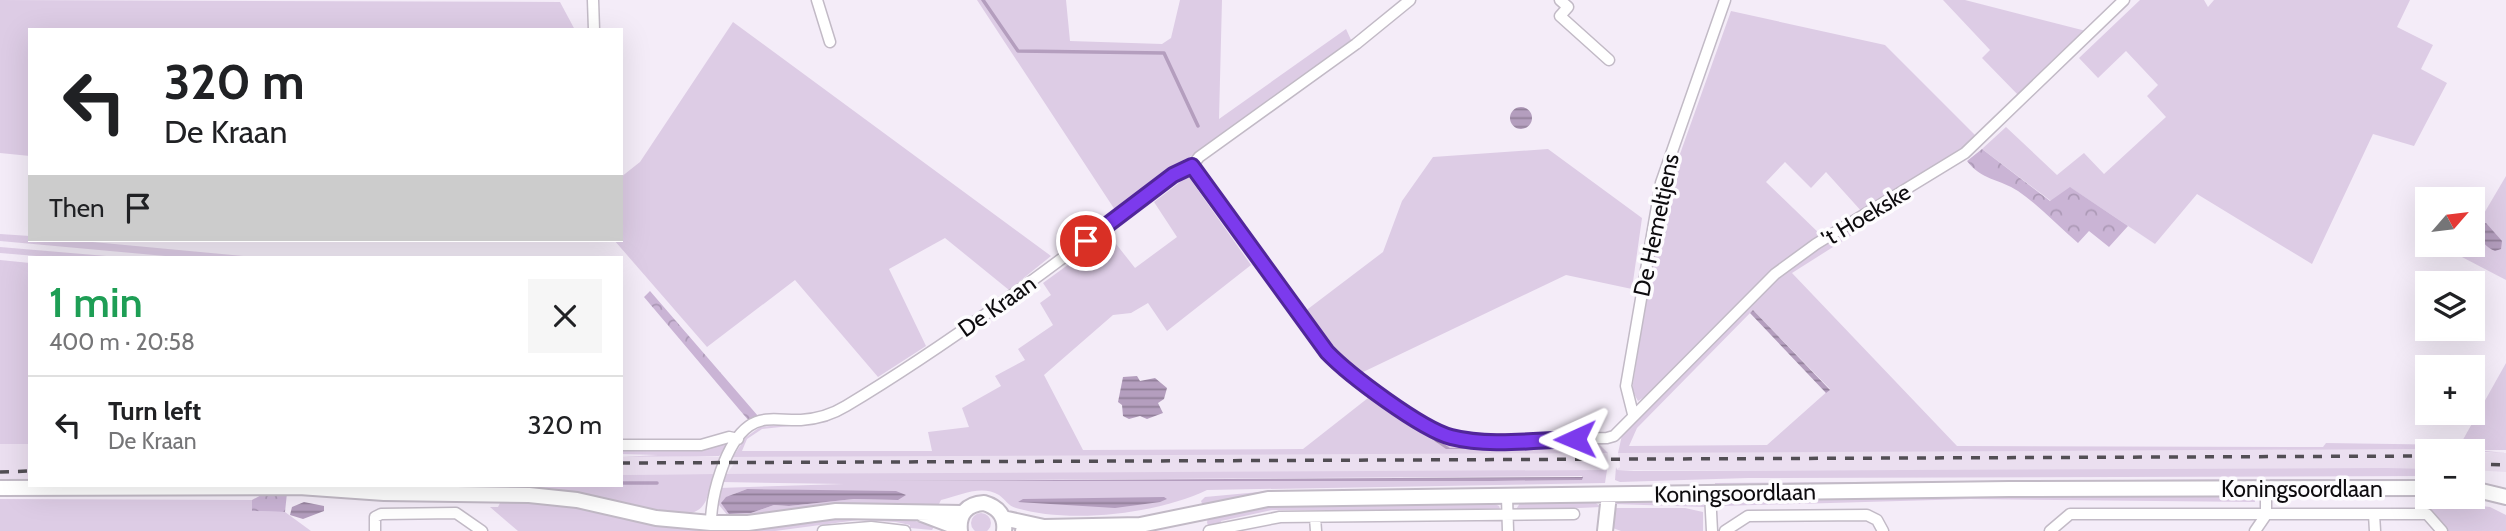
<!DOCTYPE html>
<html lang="en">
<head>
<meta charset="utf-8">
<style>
  :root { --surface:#fff; --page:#f6f6f6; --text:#202124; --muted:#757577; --line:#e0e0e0 }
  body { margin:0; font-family:Cabin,sans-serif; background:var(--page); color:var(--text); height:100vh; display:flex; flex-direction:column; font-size:26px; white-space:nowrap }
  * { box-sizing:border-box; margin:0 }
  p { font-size:23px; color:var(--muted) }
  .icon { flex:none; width:38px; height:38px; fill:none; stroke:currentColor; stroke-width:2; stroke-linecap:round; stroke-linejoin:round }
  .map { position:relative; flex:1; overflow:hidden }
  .drawer { position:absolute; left:28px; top:256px; width:595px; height:231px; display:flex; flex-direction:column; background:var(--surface); border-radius:0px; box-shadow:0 7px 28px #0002 }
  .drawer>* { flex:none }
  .banner { position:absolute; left:28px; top:28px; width:595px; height:214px; border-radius:0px; box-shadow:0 7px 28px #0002; background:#fff; color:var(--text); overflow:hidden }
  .needle { width:46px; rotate:62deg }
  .tools { position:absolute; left:2415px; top:187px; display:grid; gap:14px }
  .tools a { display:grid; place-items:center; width:70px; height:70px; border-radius:0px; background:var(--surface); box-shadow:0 7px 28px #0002; font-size:35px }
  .pin { position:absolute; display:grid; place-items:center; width:60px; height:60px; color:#fff; margin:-30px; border:4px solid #fff; border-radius:50%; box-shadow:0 2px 7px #0007 }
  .me { position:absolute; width:77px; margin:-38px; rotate:269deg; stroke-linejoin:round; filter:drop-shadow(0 0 5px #0008) }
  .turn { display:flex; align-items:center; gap:24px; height:147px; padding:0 21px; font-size:32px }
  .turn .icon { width:91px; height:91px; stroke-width:2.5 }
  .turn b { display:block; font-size:49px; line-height:60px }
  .then { display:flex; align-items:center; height:66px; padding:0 21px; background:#0003; gap:14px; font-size:26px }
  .round { display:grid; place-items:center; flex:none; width:74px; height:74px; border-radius:0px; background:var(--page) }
  .head { display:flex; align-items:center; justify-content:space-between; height:119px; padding:0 21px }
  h1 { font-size:42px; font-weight:600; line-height:52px; color:#1e9e55 }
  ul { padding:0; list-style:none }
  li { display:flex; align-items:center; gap:21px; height:98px; padding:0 21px; border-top:2px solid var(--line) }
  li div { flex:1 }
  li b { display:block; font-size:26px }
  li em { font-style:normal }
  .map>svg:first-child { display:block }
  .built { fill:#ebdff0 }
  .grass { fill:#ddcce5; fill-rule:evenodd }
  .forest { fill:url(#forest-crowns) }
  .water { fill:url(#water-rules) }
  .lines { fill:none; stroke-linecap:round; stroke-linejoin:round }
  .stream { stroke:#b49ebe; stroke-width:3.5 }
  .street-casing { stroke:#c2bac6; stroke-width:13 }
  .secondary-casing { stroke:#c2bac6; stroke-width:18 }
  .street { stroke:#fff; stroke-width:10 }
  .secondary { stroke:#fff; stroke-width:14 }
  .rail { stroke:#524e54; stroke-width:3.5; stroke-dasharray:9 9; stroke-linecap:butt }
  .route-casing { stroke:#51269a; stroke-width:18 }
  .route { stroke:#7c3aed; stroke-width:12 }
  .labels { text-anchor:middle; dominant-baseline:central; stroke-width:7; stroke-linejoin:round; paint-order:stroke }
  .street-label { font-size:23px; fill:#0d0b0e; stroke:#fdfcfe }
</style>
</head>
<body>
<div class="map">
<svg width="2506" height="531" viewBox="0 0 2506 531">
  <defs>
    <pattern id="forest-crowns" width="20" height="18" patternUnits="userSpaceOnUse" patternTransform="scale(1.75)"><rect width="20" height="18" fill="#cab4d5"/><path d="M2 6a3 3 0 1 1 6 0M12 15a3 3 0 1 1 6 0" fill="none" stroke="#ac99b6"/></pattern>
    <pattern id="water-rules" width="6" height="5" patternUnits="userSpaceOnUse" patternTransform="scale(1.75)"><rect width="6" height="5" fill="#b49ebe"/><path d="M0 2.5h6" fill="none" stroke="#917f99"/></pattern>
  </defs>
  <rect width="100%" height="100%" fill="#f4ecf8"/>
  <path class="built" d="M 0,444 L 30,444 L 30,479 L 0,479 Z
    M 2088,449 L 2410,449 L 2448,451 L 2427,452 L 2427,469 L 2410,470 L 1616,470 L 1620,467 L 1618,453 Z
    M 1364,452 L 1608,453 L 1607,470 L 1573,472 L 726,475 L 734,464 L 733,457 L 756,456 Z
    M 2473,453 L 2506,453 L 2506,472 L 2473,470 Z
    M 695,456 L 724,457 L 715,474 L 621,475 L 621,457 Z"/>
  <path class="grass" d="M 0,0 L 560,2 L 575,30 L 30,30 L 30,156 L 0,153 Z
    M 977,0 L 1066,0 L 1070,41 L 1162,44 L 1171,38 L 1180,0 L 1222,0 L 1219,119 L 1346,29 L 1352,42 L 1115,210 Z
    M 1943,0 L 1965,0 L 2086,31 L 2020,97 L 1982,58 L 1990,50 Z
    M 2140,0 L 2204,0 L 2208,7 L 2214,0 L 2410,0 L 2397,27 L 2433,45 L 2421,69 L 2447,83 L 2414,146 L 2373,134 L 2312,264 L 2197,194 L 2155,244 L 2071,188 L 2051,201 L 1982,149 L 2006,127 L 2057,175 L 2084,153 L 2104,174 L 2166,117 L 2147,96 L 2158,85 L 2126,51 L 2098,78 L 2079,58 Z
    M 1731,11 L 1885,45 L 1977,137 L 1961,152 L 1863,213 L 1826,172 L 1811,188 L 1785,162 L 1766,182 L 1823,237 L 1767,274 L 1649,394 L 1638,401 L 1632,390 L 1660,210 Z
    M 733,22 L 1051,256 L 1009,290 L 945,238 L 889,269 L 926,346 L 878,377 L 795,280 L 707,347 L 614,240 L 621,240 L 621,177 L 640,162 Z
    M 1548,149 L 1642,218 L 1632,289 L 1566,275 L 1361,373 L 1336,353 L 1304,312 L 1383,252 L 1402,201 L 1433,157 Z
    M 1188,176 L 1251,265 L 1167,331 L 1148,303 L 1131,313 L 1113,315 L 1044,375 L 1083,450 L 1303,449 L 1368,398 L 1338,375 L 1344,373 L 1442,437 L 1597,442 L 1608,453 L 733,457 L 745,438 L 760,427 L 804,423 L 869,396 L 827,422 L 762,429 L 747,439 L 742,451 L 932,451 L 928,432 L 969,427 L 962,408 L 1001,386 L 995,376 L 1025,360 L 1018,349 L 1053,325 L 1040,303 L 1051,295 L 1043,283 L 1109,235 L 1135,268 L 1177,237 L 1154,202 Z
    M 2506,176 L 2506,280 L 2460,256 L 2466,245 L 2473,245 L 2473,232 Z
    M 1848,229 L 1852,235 L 1792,273 L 1957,446 L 2323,447 L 2326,443 L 2460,445 L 2506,363 L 2506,450 L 2476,450 L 2506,453 L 2410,449 L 1618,453 L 1622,435 L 1770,283 L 1801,258 ZM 1753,310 L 1830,389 L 1767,445 L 1629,446 L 1637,428 Z
    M 0,234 L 30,236 L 30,240 L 82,241 L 254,257 L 176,257 L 0,241 Z
    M 0,247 L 118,257 L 48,257 L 0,253 Z
    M 0,260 L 30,263 L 30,444 L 0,444 Z
    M 727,441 L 729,446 L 719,456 L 621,457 L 658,455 L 621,454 L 621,449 Z
    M 1616,467 L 1617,470 L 1634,471 L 2387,468 L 2427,469 L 2427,476 L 1748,478 L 1620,482 L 1615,480 Z
    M 1607,470 L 1605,483 L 1207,490 C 1157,514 1070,524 1016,508 C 1008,506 1005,499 999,495 C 981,484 959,496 941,500 L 937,508 L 852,504 L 753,517 L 729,517 L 719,505 L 719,488 L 844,484 L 722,482 L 725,474 ZM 1582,476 L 1582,480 L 1492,481 L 862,481 ZM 747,489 C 798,489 847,493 898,500 L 854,499 L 789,506 L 774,505 L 751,513 L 729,514 L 734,494 Z
    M 714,474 C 706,496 710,511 683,515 L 468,488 L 464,485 L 621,485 L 621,475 Z
    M 2261,479 L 2261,484 L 1715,488 L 1715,483 Z
    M 2270,479 L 2417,479 L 2427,480 L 2427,484 L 2270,484 Z
    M 1501,490 L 1268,494 L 1203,506 L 1201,501 L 1205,497 L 1270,491 Z
    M 2255,494 L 2255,502 L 1970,499 L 1721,506 L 1721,499 Z
    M 0,499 L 252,500 L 252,511 L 285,512 L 311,531 L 0,531 Z
    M 502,499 L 557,503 L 704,531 L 518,531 L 490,507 L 498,507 Z
    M 1700,499 L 1705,507 L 1614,504 L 1618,501 Z
    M 1592,500 L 1601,507 L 1515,511 L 1520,503 Z
    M 1493,503 L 1499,506 L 1501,512 L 1494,510 L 1272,510 L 1221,521 L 1222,524 L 1210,527 L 1207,523 L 1208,516 L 1274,505 Z
    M 2432,503 L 2466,504 L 2490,507 L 2506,515 L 2506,531 L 2447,531 L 2431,510 Z
    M 1615,508 L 1685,508 L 1703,512 L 1703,531 L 1621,531 L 1610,527 Z
    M971 523a10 10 0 1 1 20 0a10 10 0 1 1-20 0Z
    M 839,517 L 900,518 L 935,525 L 932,530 L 910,528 L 910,525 L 896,522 L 858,520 L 775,531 L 716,531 L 772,527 Z"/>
  <path class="forest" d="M 1982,149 L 2050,201 L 2070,187 L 2128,226 L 2109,247 L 2089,231 L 2078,243 C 2058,226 2040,206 2018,191 C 2000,179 1981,180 1967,161 Z
    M 650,291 L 758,416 L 749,421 L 644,297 Z
    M 265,493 L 287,493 L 285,512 L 252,511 L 252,500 Z"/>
  <path class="water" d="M1510 118a11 11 0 1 1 22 0a11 11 0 1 1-22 0Z
    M 2486,223 L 2502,241 L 2501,249 L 2495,251 C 2485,247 2477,237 2479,226 Z
    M 1753,310 L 1830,390 L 1826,393 L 1750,313 Z
    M 1137,376 L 1140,381 L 1155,378 L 1167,388 L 1164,399 L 1158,403 L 1163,413 L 1147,419 L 1140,416 L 1129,419 L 1123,416 L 1122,405 L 1118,402 L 1123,377 Z
    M 1375,399 L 1450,448 L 1597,448 L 1446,449 Z
    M 1583,477 L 1582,480 L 1492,481 L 862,481 Z
    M 747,489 L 896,491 L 906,495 L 898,500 L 854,499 L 789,506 L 774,505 L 751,513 L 729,514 L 721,503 L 726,497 Z
    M 1164,497 L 1167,499 L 1160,502 L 1115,508 L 1018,502 L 1023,499 Z
    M 304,502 L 324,506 L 324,511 L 303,519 L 290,515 L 292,507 Z"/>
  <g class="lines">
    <path class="stream" d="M 983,0 L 1018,51 L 1164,53 L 1198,126
      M 621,483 L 657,483"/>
    <g class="street-casing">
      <path id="street" d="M 593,0 L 594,30
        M 817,0 L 830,42
        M 1560,0 L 1568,7 L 1560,16 L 1609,60
        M 1192,166 L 1327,352 C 1350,375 1419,428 1450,437 C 1457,439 1465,439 1472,440 L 1607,438 L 1614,436 L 1775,274 L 1816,244 L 1965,153 L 2124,0
        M 1633,414 L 1626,386 L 1661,183 L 1725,0
        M 621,445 L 701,445 L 729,437 L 738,439
        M 1710,493 L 1712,531
        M 1507,497 L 1508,531
        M 2374,514 L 2375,531
        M 1315,517 L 1316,531
        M 711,523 C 711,496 725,443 749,426 C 764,415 783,421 801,420 C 817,419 833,414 846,406 C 961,337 1067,255 1173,175 L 1192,166 L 1199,157 L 1356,44 L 1410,0
        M 375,531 L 375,517 L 381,514 L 456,513 L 482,531
        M 823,531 L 871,527 L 905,531
        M 1209,531 L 1280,517 L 1574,514
        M 1725,531 L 1748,516 L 1867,515 L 1877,520 L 1883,531
        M 2050,531 L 2070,514 L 2427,514 L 2442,531
        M 2255,531 L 2266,515 L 2266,489"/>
    </g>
    <g class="secondary-casing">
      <path id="secondary" d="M 0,488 L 299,487 L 384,493 L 529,495 L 577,500 L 656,518 L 711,523 L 748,523 L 836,511 L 962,513
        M 2473,489 L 2506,497
        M 922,514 L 959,528
        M 1003,518 L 1044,527
        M 960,531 C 958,514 967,504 984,503 C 998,507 1006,516 1004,531
        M 1023,531 L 1045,527 L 1140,525 L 1268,499 L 2009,489 L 2427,488
        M 1605,531 L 1609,495"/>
    </g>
    <use href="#street" class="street"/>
    <use href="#secondary" class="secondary"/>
    <path class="rail" d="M 621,463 L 2427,456
      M 2473,464 L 2506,465
      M 0,472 L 30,471"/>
  </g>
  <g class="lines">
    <g class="route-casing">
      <path id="route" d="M 1086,241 L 1173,175 L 1192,166 L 1327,352 C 1349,375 1421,429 1451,437 C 1490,447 1535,440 1575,439"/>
    </g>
    <use href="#route" class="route"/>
  </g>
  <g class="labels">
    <g class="street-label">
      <text transform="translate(1866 215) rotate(-31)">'t Hoekske</text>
      <text transform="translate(1656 225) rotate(-78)">De Hemeltjens</text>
      <text transform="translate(997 306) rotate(-35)">De Kraan</text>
      <text x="2302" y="489">Koningsoordlaan</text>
      <text transform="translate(1735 493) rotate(-1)">Koningsoordlaan</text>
    </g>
  </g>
</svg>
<div class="tools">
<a><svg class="needle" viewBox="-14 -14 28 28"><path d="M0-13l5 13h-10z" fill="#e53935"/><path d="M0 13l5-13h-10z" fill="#757577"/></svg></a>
<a><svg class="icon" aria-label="layers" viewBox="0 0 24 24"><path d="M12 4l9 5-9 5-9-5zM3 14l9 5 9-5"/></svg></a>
<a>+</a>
<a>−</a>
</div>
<div class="pin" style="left:1086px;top:241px;background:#d93025"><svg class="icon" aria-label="arrive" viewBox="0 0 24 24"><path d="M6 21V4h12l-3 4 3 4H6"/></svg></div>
<svg class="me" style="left:1575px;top:439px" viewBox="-20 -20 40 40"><path d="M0-17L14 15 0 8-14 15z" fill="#7c3aed" stroke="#fff" stroke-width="4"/></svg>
<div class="banner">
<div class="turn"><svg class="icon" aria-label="left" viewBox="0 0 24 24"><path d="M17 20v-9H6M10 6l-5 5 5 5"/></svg><div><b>320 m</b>De Kraan</div></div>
<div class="then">Then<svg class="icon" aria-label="arrive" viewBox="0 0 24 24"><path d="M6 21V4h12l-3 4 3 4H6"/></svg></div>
</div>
<section class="drawer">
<div class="head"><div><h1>1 min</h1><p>400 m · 20:58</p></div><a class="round"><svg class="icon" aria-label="close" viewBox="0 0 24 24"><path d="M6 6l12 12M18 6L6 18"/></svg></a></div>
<ul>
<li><svg class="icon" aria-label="left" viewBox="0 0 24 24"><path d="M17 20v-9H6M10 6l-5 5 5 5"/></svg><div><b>Turn left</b><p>De Kraan</p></div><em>320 m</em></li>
</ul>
</section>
</div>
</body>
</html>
